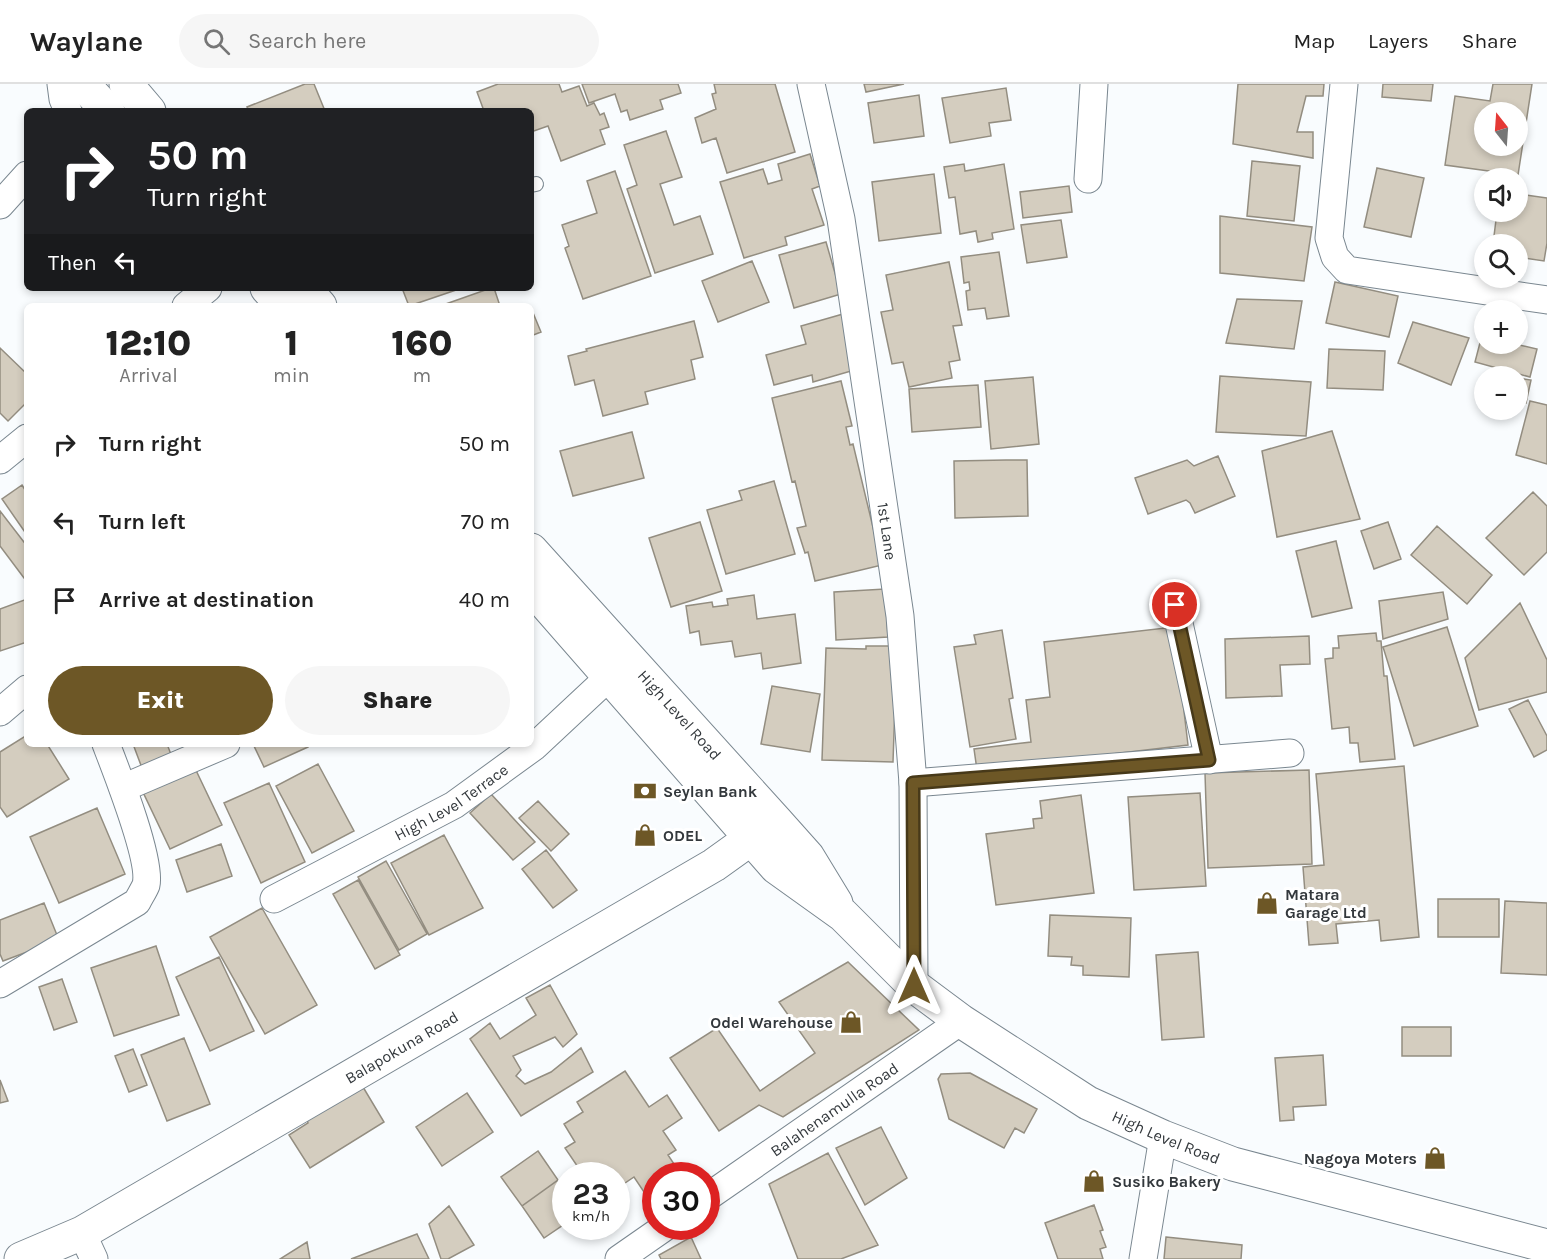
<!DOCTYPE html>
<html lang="en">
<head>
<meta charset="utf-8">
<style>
  :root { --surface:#fff; --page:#f6f6f6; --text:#222; --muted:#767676; --line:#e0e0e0; --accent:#6d5726 }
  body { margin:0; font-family:Karla,sans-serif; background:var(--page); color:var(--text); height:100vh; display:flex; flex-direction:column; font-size:22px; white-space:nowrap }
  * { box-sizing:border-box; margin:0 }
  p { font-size:20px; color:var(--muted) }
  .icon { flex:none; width:33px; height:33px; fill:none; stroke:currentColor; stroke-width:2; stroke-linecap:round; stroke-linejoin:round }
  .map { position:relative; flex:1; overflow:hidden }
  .side { position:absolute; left:24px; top:219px; width:510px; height:444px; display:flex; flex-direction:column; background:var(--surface); border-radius:9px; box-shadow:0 3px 9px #0003 }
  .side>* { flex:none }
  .top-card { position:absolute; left:24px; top:24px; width:510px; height:183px; border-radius:9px; box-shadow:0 3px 9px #0003; background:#202124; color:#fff; overflow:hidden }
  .needle { width:39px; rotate:343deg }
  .fabs { position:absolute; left:1474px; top:18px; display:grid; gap:12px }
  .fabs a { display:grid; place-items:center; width:54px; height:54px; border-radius:50%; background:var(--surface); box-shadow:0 3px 9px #0003; font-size:30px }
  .speed { position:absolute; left:552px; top:1078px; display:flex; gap:12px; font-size:30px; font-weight:700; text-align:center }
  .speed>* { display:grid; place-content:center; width:78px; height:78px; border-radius:50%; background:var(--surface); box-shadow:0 3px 9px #0003; line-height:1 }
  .speed small { font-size:15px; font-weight:400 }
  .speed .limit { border:9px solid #d22; background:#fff; color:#111 }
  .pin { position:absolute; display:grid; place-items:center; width:51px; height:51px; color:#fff; margin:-26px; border:3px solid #fff; border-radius:50%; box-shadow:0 2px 6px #0007 }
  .me { position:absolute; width:66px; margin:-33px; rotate:0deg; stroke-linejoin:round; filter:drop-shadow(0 0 4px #0008) }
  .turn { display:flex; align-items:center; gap:21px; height:126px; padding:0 24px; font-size:27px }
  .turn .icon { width:78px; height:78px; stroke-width:2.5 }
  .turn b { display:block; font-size:42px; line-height:51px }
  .then { display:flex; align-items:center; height:57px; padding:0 24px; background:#0003; gap:12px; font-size:22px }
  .eta { display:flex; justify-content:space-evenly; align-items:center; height:102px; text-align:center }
  .eta b { font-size:36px; font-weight:800; line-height:42px }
  .button { display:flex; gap:12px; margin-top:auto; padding:12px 24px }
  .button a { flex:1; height:69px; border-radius:36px; background:var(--accent); color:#fff; font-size:24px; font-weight:800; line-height:69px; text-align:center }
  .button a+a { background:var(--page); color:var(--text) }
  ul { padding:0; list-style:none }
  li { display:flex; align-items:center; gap:18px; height:78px; padding:0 24px }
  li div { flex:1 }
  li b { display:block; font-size:22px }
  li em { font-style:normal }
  header { display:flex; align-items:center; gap:36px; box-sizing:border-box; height:84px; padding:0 30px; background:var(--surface); border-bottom:2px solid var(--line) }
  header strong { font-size:28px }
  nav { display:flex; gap:33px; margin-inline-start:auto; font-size:21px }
  .search { width:420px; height:54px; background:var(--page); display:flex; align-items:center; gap:15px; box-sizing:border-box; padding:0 21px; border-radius:33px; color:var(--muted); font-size:22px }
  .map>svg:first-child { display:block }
  .building { fill:#d4cdbf; stroke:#938d80; stroke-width:1.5; fill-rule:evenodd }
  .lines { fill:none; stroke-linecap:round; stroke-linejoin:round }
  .lane-casing { stroke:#7a8790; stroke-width:16 }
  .street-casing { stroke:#7a8790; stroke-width:29 }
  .secondary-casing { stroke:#7a8790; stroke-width:35 }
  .highway-casing { stroke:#7a8790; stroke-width:35 }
  .lane { stroke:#fff; stroke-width:14 }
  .street { stroke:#fff; stroke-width:27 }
  .secondary { stroke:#fff; stroke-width:33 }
  .highway { stroke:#fff; stroke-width:33 }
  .route-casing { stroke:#473919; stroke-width:15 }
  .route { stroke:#6d5726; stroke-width:10 }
  .labels { text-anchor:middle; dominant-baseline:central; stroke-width:6; stroke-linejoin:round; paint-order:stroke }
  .street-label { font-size:16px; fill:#33383c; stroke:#fff }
  .poi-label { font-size:16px; font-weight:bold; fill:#33383c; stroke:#fff; text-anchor:start }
</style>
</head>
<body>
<header>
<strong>Waylane</strong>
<div class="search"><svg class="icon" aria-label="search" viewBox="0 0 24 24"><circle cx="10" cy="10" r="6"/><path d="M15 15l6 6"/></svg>Search here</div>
<nav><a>Map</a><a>Layers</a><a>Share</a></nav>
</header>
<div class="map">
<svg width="1547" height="1175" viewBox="0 0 1547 1175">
  <rect width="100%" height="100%" fill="#f9fcfe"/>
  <path class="building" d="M 305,0 L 314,0 L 325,27 L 249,27 L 247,23 Z
    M 498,0 L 559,0 L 562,8 L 579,2 L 587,22 L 594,19 L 600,31 L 604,29 L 609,43 L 600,46 L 605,60 L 561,77 L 548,42 L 531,48 L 531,27 L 484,27 L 477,8 Z
    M 582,0 L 678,0 L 681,9 L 660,16 L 663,25 L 630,36 L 627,26 L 621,28 L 615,10 L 589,19 Z
    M 714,0 L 775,0 L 795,68 L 727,89 L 716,54 L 702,59 L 695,34 L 716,25 L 712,10 L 716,9 Z
    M 864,0 L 904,0 L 866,8 Z
    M 1238,0 L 1324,0 L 1323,12 L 1306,12 L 1297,48 L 1313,48 L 1313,74 L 1233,60 Z
    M 1383,0 L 1433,0 L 1431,17 L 1382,13 Z
    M 1493,0 L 1532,0 L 1518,91 L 1445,81 L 1455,12 L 1490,17 ZM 1485,28 L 1518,28 L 1518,62 L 1485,62 Z
    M 1006,4 L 1011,36 L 989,39 L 991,52 L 950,59 L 942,14 Z
    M 919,11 L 924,52 L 874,59 L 868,19 Z
    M 666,47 L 682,93 L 660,100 L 674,141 L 700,132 L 713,170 L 655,189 L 627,105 L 637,101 L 624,61 Z
    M 810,70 L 820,102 L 812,105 L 824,141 L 785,153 L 787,161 L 744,174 L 720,98 L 763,85 L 768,100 L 782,96 L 778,80 Z
    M 1252,77 L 1300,82 L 1294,137 L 1247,132 Z
    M 964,80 L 965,87 L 1004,80 L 1014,145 L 992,149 L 993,155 L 978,158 L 976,147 L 960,150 L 955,113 L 949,114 L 944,83 Z
    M 1377,84 L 1424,94 L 1411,153 L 1364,143 Z
    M 615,87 L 651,192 L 583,215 L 565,164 L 569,162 L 562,141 L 597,129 L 587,97 Z
    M 934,90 L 941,149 L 879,157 L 872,98 Z
    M 1069,102 L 1072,128 L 1023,134 L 1020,108 Z
    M 1518,110 L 1547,114 L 1547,159 L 1544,177 L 1518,173 L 1518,160 L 1493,160 L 1497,128 L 1518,128 Z
    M 1220,132 L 1312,143 L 1304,197 L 1220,189 Z
    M 1061,136 L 1067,173 L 1027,179 L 1021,141 Z
    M 826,158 L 841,210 L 794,224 L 779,171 Z
    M 999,168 L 1009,232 L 987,235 L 985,224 L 968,226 L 966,207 L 970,206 L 969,198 L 964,199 L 961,173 Z
    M 752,177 L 769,218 L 718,238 L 702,197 Z
    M 949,178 L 962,241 L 953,242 L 960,276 L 949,278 L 952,294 L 909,303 L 903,278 L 892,280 L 881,228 L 893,226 L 886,191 Z
    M 1335,198 L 1398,212 L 1389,253 L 1326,239 Z
    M 402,204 L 462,204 L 409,222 Z
    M 491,204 L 494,204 L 500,222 L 440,222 Z
    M 1237,215 L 1302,217 L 1294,265 L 1226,259 Z
    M 531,224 L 541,248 L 531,252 Z
    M 843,230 L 858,285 L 813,298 L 812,291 L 774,301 L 766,271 L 806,260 L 801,242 Z
    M 694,237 L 703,273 L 691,276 L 695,295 L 645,308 L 648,320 L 603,332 L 594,296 L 575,301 L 568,272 L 587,267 L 586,265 Z
    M 1413,238 L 1469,254 L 1451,301 L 1398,279 Z
    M 1482,251 L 1485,252 L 1485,260 L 1515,260 L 1537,265 L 1530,293 L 1475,278 Z
    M 0,264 L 27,290 L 27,318 L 8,337 L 0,329 Z
    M 1329,265 L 1385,267 L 1383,306 L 1327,304 Z
    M 1220,292 L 1311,298 L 1306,352 L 1216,348 Z
    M 1033,293 L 1039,360 L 991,365 L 985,297 Z
    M 1518,294 L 1531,296 L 1526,319 L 1518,317 Z
    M 841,297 L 852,342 L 846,343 L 850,361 L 853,360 L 882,481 L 815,497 L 808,468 L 805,469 L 797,444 L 806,442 L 795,397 L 792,398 L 772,314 Z
    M 978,301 L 981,343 L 912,348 L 909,305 Z
    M 1530,317 L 1547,321 L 1547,380 L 1516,371 Z
    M 1332,347 L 1360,435 L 1277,453 L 1262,367 Z
    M 632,348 L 644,394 L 573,412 L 560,367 Z
    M 1218,372 L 1235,412 L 1195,429 L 1190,419 L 1186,416 L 1148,430 L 1135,394 L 1187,376 L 1194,382 Z
    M 1006,376 L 1027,376 L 1028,432 L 955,434 L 954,377 Z
    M 774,397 L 795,470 L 726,490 L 707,426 L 742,416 L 739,407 Z
    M 22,401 L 27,409 L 27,451 L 2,415 Z
    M 1533,408 L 1547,422 L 1547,468 L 1524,491 L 1486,454 Z
    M 0,427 L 27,462 L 27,492 L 24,494 L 0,462 Z
    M 700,438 L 722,507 L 671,523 L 649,454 Z
    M 1388,438 L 1401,475 L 1374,485 L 1361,447 Z
    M 1437,442 L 1492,491 L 1467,520 L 1411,471 Z
    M 1336,457 L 1352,524 L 1312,533 L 1296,467 Z
    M 885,505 L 888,553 L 836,556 L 834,508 Z
    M 1443,508 L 1448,535 L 1383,555 L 1379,517 Z
    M 754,511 L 757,535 L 795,530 L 801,579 L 763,585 L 761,569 L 735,573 L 732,557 L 701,561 L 699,547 L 690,549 L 686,522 L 712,518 L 713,523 L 728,521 L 727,515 Z
    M 27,515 L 27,558 L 0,567 L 0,525 Z
    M 1520,519 L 1547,576 L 1547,608 L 1479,626 L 1465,574 Z
    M 1174,543 L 1188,661 L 977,686 L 974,665 L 1031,658 L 1026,616 L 1050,613 L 1044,558 Z
    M 1447,543 L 1478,642 L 1414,662 L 1383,563 Z
    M 1002,546 L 1013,614 L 1009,615 L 1016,655 L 970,663 L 954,563 L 976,560 L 974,551 Z
    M 1376,549 L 1377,557 L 1381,557 L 1384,592 L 1387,592 L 1395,675 L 1360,678 L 1358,659 L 1350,659 L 1349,643 L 1332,645 L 1325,575 L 1333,574 L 1333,564 L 1339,564 L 1338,552 Z
    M 1309,552 L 1310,580 L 1280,581 L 1282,612 L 1226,614 L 1225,555 Z
    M 866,562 L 897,562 L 893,678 L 822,676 L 826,564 L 866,565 Z
    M 772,602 L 820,610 L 810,668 L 761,660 Z
    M 1528,616 L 1547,652 L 1547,666 L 1534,673 L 1509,625 Z
    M 27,651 L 27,660 L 47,660 L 69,695 L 7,733 L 0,723 L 0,668 Z
    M 133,660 L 167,660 L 172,673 L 142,684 Z
    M 253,660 L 307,660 L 308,663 L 264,683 Z
    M 193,680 L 222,741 L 170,765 L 141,704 Z
    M 318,680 L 354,747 L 312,769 L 276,702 Z
    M 1404,682 L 1419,853 L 1381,857 L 1379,836 L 1336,840 L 1338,859 L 1309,861 L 1303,783 L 1324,781 L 1316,690 Z
    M 1309,686 L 1312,780 L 1208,784 L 1205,689 Z
    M 269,699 L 305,778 L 261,799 L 224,719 Z
    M 1200,709 L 1206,802 L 1134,806 L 1128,713 Z
    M 491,710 L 535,758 L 513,776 L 470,729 Z
    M 1081,711 L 1094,809 L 996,821 L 986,750 L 1034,744 L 1033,735 L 1042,734 L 1040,717 Z
    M 538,717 L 569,750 L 551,767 L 519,734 Z
    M 97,724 L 125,790 L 59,819 L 30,753 Z
    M 444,751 L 483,824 L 429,851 L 391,779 Z
    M 221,760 L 232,792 L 187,808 L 176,776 Z
    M 546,766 L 577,806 L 553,824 L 522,785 Z
    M 386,777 L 427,850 L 399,866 L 358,793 Z
    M 358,796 L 400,871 L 375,885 L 333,810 Z
    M 1438,815 L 1499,815 L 1499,853 L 1438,853 Z
    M 1505,817 L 1547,819 L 1547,891 L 1501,889 Z
    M 44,819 L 59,856 L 3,877 L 0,870 L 0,836 Z
    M 262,824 L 317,921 L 265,950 L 210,853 Z
    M 1050,831 L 1131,834 L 1129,893 L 1083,891 L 1083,882 L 1071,881 L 1072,873 L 1048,872 Z
    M 156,862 L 179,931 L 114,952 L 91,884 Z
    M 1198,868 L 1204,953 L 1162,956 L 1156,871 Z
    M 219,873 L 254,947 L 210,967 L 176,893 Z
    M 848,878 L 919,946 L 783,1033 L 759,1021 L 719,1047 L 670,974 L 717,944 L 760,1007 L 815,969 L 779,918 Z
    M 62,895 L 77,938 L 54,946 L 39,903 Z
    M 550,901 L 577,950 L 563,963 L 555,953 L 513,972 L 521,986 L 516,992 L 525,1000 L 551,988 L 581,964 L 593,988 L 521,1032 L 470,955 L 490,939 L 500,955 L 536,931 L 526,914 Z
    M 1402,943 L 1451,943 L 1451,972 L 1402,972 Z
    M 184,954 L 210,1020 L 167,1037 L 141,971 Z
    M 133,965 L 147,1001 L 129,1008 L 115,972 Z
    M 1323,971 L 1326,1021 L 1293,1023 L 1294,1036 L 1280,1037 L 1275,974 Z
    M 625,987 L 649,1023 L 667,1011 L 682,1034 L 663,1047 L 676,1066 L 668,1071 L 678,1086 L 669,1092 L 656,1092 L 656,1101 L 644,1108 L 634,1093 L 616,1105 L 616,1092 L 584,1092 L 565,1064 L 575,1058 L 564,1040 L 583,1028 L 577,1018 Z
    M 970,989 L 1037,1025 L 1024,1049 L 1015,1044 L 1004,1064 L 949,1035 L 938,995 L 941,990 Z
    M 0,996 L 8,1017 L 0,1019 Z
    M 360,998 L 384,1038 L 310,1084 L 289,1051 L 308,1039 L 306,1032 Z
    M 467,1009 L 493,1048 L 442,1082 L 416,1043 Z
    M 881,1043 L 907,1094 L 865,1121 L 836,1064 Z
    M 538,1067 L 558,1096 L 522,1122 L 501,1093 Z
    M 828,1069 L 878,1161 L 841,1175 L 798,1175 L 769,1100 Z
    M 558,1096 L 566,1107 L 566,1139 L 544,1154 L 522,1122 Z
    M 1094,1121 L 1103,1146 L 1100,1147 L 1106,1163 L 1100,1165 L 1103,1175 L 1058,1175 L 1045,1139 Z
    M 449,1122 L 474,1161 L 448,1175 L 441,1175 L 429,1140 Z
    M 417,1150 L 429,1175 L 351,1175 Z
    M 691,1153 L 701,1175 L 661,1175 L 659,1171 Z
    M 1166,1153 L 1242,1161 L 1241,1175 L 1164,1175 Z
    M 307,1158 L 310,1175 L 280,1175 Z"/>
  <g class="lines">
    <g class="lane-casing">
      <path id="lane" d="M 531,101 L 536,100"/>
    </g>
    <g class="street-casing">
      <g id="street">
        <path d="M 61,0 L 63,15 L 68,27"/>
        <path id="s1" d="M 811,0 L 841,135 L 900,532 L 913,699 L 914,902"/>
        <path d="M 1344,0 L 1329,154 L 1335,173 L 1347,186 L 1547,216"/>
        <path d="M 1088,95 L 1094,0"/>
        <path d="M 0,121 L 27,91"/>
        <path d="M 186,222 L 208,204"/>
        <path d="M 0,376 L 27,354"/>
        <path d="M 1175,521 L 1209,676"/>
        <path d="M 0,628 L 27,605"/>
        <path d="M 913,699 L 1290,669"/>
        <path d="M 123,704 L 226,660"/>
        <path id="s2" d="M 274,815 L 454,721 L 535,662 L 610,592"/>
        <path d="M 0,900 L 137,818 C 140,812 144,806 146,801 C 152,777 116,686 106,660"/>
        <path id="s3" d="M 706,1114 L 961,937"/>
        <path d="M 82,1149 L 94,1175"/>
        <path d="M 619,1175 L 665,1143"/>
        <path d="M 1143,1175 L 1163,1053"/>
      </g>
    </g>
    <g class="secondary-casing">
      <g id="secondary">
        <path id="s4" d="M 21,1175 L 82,1149 L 714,781 L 774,738"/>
      </g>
    </g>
    <g class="highway-casing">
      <g id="highway">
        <path d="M 83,0 L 108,27"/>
        <path d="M 126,0 L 149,27"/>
        <path d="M 267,204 L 283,222"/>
        <path d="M 304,204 L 320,222"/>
        <path id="s5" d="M 531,466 L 776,737 L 808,773 L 836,819"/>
        <path id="s6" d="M 531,503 L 776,783 L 843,831 L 914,902 L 961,937 L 1088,1019 L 1163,1053 L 1233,1080 L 1547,1162"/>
      </g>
    </g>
    <use href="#lane" class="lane"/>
    <use href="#street" class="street"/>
    <use href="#secondary" class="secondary"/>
    <use href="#highway" class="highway"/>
  </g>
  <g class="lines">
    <g class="route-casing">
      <path id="route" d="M 914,902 L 913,699 L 1209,676 L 1175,521"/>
    </g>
    <use href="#route" class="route"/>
  </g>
  <defs>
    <g id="bank-bare" transform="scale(1.8)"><path d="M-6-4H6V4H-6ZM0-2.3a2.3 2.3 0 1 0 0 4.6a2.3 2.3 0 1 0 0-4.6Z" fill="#6d5726" stroke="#fff" stroke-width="2.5" paint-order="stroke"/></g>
    <g id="shop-bare" transform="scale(1.8)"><path d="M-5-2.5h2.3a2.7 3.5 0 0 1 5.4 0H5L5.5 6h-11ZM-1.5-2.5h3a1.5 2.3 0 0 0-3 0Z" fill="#6d5726" stroke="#fff" stroke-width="2.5" paint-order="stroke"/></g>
  </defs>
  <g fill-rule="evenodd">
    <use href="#bank-bare" x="645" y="707"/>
    <use href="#shop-bare" x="645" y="751"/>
    <use href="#shop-bare" x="1267" y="819"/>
    <use href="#shop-bare" x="851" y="938"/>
    <use href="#shop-bare" x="1435" y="1074"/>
    <use href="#shop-bare" x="1094" y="1097"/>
  </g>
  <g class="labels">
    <g class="street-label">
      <text stroke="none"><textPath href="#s1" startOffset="454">1st Lane</textPath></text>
      <text stroke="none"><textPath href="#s5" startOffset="222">High Level Road</textPath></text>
      <text stroke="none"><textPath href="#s2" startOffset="202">High Level Terrace</textPath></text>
      <text stroke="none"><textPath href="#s4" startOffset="436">Balapokuna Road</textPath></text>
      <text stroke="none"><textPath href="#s3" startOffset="156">Balahenamulla Road</textPath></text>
      <text stroke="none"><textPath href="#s6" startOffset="850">High Level Road</textPath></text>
    </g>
    <g class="poi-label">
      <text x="663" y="707">Seylan Bank</text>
      <text x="663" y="751">ODEL</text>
      <text x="1285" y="810">Matara<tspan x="1285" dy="18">Garage Ltd</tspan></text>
      <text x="833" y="938" text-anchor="end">Odel Warehouse</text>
      <text x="1417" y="1074" text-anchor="end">Nagoya Moters</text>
      <text x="1112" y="1097">Susiko Bakery</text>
    </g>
  </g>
</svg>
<div class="fabs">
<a><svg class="needle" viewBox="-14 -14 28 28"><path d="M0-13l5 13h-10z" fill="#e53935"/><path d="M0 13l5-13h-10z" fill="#767676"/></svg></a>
<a><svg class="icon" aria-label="sound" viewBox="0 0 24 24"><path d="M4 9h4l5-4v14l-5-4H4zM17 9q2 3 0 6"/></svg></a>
<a><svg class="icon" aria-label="search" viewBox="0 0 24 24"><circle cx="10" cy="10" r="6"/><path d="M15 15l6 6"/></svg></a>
<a>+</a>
<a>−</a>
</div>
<div class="speed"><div>23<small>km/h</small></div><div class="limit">30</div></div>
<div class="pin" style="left:1175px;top:521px;background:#d93025"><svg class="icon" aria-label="arrive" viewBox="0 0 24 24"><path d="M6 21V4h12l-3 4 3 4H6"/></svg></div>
<svg class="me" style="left:914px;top:902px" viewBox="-20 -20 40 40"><path d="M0-17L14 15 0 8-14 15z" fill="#6d5726" stroke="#fff" stroke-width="4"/></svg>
<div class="top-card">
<div class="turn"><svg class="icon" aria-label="right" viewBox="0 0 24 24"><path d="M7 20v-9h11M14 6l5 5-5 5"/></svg><div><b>50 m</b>Turn right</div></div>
<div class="then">Then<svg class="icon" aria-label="left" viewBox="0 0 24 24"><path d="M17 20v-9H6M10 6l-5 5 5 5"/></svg></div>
</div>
<section class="side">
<div class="eta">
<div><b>12:10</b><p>Arrival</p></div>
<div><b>1</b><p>min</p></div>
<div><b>160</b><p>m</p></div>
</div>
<ul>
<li><svg class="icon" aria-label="right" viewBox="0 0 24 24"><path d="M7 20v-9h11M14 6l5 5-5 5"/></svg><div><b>Turn right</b></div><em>50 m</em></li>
<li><svg class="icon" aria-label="left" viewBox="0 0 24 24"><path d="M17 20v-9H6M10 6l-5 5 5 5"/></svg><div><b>Turn left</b></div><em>70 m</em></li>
<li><svg class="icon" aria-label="arrive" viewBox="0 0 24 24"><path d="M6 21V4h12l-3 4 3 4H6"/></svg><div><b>Arrive at destination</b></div><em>40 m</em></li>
</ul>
<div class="button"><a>Exit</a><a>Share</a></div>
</section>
</div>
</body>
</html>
